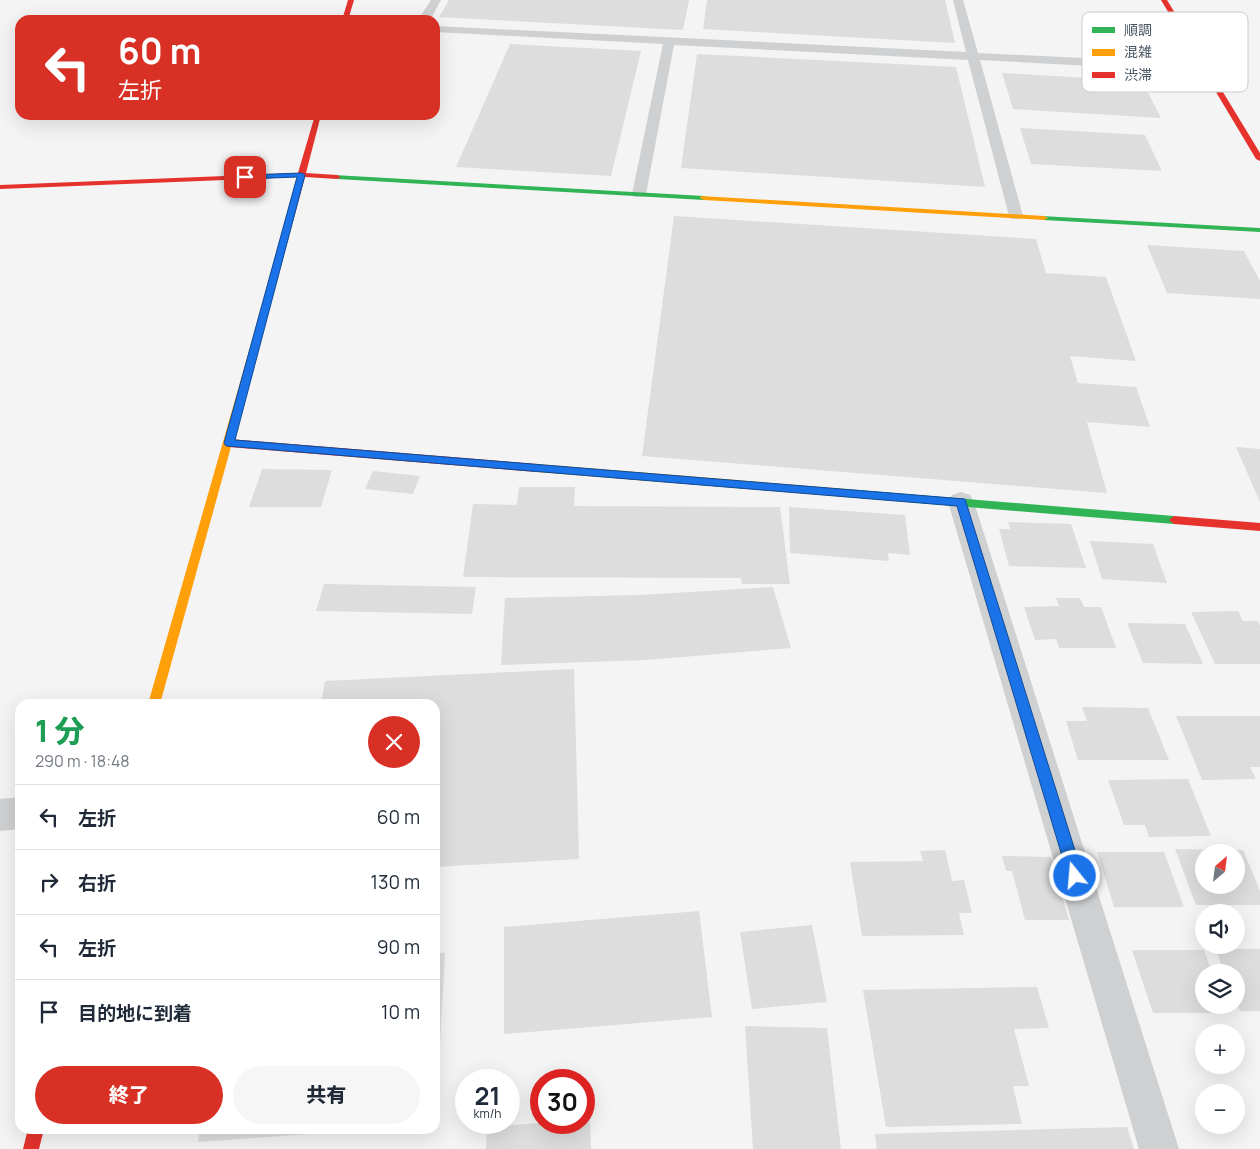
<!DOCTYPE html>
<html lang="ja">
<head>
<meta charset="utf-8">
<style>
  :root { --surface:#fff; --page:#f6f6f7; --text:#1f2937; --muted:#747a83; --line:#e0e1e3; --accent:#d93025 }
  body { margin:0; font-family:Manrope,"Noto Sans JP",sans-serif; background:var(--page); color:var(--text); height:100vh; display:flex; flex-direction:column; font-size:19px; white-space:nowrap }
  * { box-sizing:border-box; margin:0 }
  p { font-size:16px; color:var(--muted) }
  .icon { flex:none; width:28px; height:28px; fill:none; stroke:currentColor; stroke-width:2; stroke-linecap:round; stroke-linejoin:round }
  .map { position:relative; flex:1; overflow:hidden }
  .side { position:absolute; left:15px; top:699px; width:425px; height:435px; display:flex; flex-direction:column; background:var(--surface); border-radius:15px; box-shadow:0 5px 20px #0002 }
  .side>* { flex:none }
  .banner { position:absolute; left:15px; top:15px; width:425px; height:105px; border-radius:15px; box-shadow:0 5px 20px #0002; background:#d93025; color:#fff; overflow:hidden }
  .needle { width:32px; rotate:28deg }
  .controls { position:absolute; left:1195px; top:844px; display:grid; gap:10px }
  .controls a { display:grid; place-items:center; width:50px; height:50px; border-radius:50%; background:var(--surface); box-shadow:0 5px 20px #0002; font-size:25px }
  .speed { position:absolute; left:455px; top:1069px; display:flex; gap:10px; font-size:25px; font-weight:700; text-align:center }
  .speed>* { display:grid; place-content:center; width:65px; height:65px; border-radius:50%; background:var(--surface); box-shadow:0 5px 20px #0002; line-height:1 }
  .speed small { font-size:12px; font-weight:400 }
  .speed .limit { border:8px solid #d22; background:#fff; color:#111 }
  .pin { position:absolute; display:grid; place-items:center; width:42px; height:42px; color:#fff; margin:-21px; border-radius:10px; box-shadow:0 2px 8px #0006 }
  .me { position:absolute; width:55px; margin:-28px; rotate:343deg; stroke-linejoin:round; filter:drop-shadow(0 0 4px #0008) }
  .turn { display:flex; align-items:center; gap:18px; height:105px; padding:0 20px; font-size:22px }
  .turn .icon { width:65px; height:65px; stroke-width:2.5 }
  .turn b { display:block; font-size:35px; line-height:42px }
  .round { display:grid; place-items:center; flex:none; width:52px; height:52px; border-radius:26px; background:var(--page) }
  .headline { display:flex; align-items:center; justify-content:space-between; height:85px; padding:0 20px }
  h1 { font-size:30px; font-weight:800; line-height:38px; color:#1e9e55 }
  .cta { display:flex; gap:10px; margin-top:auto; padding:10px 20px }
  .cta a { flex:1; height:58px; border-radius:30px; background:var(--accent); color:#fff; font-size:20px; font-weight:800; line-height:58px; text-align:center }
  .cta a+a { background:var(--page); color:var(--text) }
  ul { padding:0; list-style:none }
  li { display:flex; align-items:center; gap:15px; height:65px; padding:0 20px; border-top:1px solid var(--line) }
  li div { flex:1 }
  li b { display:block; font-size:19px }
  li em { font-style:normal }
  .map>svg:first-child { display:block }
  .building { fill:#ddddde; fill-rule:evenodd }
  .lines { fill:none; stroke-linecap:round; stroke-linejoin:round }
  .lane { fill:#ced0d2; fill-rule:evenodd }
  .street { fill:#ced0d2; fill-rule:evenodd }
  .fast { fill:#30b455; fill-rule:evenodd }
  .slow { fill:#ff9f0a; fill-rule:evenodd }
  .jam { fill:#e5322d; fill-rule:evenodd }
  .route { fill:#1a73e8; stroke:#114b97 }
  .key { fill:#fff; stroke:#c9ccd0; stroke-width:1 }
  .key-label { font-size:14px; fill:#4a5661 }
</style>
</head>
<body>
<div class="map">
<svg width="1260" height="1149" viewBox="0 0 1260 1149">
  <rect width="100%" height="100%" fill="#f4f4f4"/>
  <path class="building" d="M 449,0 L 689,0 L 683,30 L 439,17 Z
    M 707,0 L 945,0 L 955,43 L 703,29 Z
    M 510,44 L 641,51 L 611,176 L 456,167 Z
    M 697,54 L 956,67 L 985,187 L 681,168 Z
    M 1002,73 L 1142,81 L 1161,118 L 1013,109 Z
    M 1020,128 L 1145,135 L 1162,171 L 1031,164 Z
    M 674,216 L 1036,239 L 1046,273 L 1106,277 L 1136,361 L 1070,356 L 1078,383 L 1136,387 L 1150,427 L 1087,422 L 1107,493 L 642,456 Z
    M 1147,245 L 1244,251 L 1260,281 L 1260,299 L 1167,293 Z
    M 1236,447 L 1260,449 L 1260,502 Z
    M 262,469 L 332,470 L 321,507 L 249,507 Z
    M 373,471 L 420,476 L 413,494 L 365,489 Z
    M 519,487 L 575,487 L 574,506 L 780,507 L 790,584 L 742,584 L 741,578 L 463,577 L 473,504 L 517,505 Z
    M 789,507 L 905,515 L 910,555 L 888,553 L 889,561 L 790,553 Z
    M 1008,522 L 1071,524 L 1086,568 L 1009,566 L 999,529 L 1010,529 Z
    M 1090,541 L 1153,544 L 1167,583 L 1102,579 Z
    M 324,584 L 476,587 L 472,614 L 316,611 Z
    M 773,587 L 791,648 L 646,660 L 501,665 L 505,598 L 640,595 Z
    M 1056,598 L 1080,598 L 1084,607 L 1101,607 L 1116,648 L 1059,648 L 1056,639 L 1035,640 L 1024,607 L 1059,606 Z
    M 1238,611 L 1243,621 L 1258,621 L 1260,626 L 1260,664 L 1215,664 L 1191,612 Z
    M 1127,623 L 1185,624 L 1203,664 L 1143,663 Z
    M 574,669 L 579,859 L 435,867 L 435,704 L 321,704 L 325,681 Z
    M 1082,707 L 1148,708 L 1169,760 L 1078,760 L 1066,721 L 1087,721 Z
    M 1176,716 L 1260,716 L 1260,767 L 1250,767 L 1256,779 L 1202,780 Z
    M 1188,779 L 1211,836 L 1149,837 L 1145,825 L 1124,825 L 1108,780 Z
    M 1175,849 L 1243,850 L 1260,891 L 1260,905 L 1196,905 ZM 1204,852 L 1236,852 L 1236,885 L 1204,885 Z
    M 945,850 L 952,881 L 964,880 L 972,913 L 959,913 L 964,935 L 862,936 L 850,862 L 923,861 L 920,851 Z
    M 1097,852 L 1164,852 L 1184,907 L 1114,907 Z
    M 1002,856 L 1051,857 L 1069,920 L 1025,920 L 1012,871 L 1006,871 Z
    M 699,911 L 712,1017 L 504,1034 L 504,927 Z
    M 812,925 L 827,1002 L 752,1009 L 740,932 Z
    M 1215,949 L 1260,949 L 1260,1011 L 1240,1011 L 1236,1002 L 1236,972 L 1225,972 Z
    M 1132,950 L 1204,950 L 1212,972 L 1204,972 L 1204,1005 L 1224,1005 L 1227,1013 L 1153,1013 Z
    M 435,953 L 445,953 L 437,1098 L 435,1098 Z
    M 1037,987 L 1049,1028 L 1014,1029 L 1029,1086 L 1013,1086 L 1022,1124 L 886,1127 L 863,990 Z
    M 745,1026 L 827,1028 L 841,1149 L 753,1149 Z
    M 584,1120 L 590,1120 L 591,1149 L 486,1149 L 487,1127 L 552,1122 L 584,1122 Z
    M 1127,1127 L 1134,1149 L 877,1149 L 875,1134 Z
    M 200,1129 L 363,1129 L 363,1130 L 198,1142 Z"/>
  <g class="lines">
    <path class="lane" d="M 431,0 L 441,0 L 430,20 L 418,20 Z
      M 953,0 L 963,0 L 978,53 L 1205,64 L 1211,68 L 1205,72 L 980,60 L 1023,216 L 1021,219 L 1011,219 L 1009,216 L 968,60 L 674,45 L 646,194 L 644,197 L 634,197 L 632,194 L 663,44 L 435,32 L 435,26 L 966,52 Z"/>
    <path class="street" d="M 961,492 L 970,495 L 974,502 L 1179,1149 L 1139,1149 L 948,502 L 952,495 Z
      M 20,797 L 20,829 L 0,831 L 0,799 Z"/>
    <path class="fast" d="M 334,175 L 704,196 L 708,198 L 704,200 L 337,179 L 334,179 Z
      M 1041,216 L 1260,228 L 1260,232 L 1044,220 L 1040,218 Z
      M 846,489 L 1174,516 L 1179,520 L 1174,524 L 846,497 L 841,493 Z"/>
    <path class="slow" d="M 701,196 L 1044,216 L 1048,218 L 1044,220 L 704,200 L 700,198 Z
      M 267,299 L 271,302 L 160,704 L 148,704 L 263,302 Z
      M 537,464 L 846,489 L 851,493 L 846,497 L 537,472 L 532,468 Z"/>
    <path class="jam" d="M 348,0 L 354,0 L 348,20 L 342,20 Z
      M 1161,0 L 1167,0 L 1260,153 L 1260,161 L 1256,159 Z
      M 315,115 L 321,115 L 306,173 L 337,175 L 341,177 L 337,179 L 305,177 L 271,302 L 267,305 L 263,302 L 297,177 L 0,189 L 0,185 L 298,173 Z
      M 229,439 L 537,464 L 542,468 L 537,472 L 229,447 L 224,443 Z
      M 1174,516 L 1260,523 L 1260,531 L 1174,524 L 1169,520 Z
      M 28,1129 L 44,1129 L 39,1149 L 23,1149 Z"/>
  </g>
  <path class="route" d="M 302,173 L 305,175 L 235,440 L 965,499 L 1083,876 L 1080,881 L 1075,883 L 1070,881 L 1068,876 L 957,506 L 226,446 L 224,443 L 297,177 L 245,179 L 241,177 L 245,175 Z"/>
  <rect x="1082" y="12" width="166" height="80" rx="8" class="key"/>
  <rect x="1092" y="27" width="23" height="6" fill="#30b455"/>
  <rect x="1092" y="49" width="23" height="7" fill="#ff9f0a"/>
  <rect x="1092" y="72" width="23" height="6" fill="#e5322d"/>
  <g class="key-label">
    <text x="1124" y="35">順調</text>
    <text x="1124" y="57">混雑</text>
    <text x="1124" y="80">渋滞</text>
  </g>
</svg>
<div class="controls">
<a><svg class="needle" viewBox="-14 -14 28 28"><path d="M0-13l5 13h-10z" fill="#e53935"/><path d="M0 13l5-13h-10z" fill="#747a83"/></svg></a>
<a><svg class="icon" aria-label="sound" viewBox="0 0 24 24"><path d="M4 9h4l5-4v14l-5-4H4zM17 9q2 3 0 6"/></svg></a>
<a><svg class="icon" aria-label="layers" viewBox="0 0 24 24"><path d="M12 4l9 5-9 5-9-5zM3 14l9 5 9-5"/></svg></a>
<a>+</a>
<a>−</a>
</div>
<div class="speed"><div>21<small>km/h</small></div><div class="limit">30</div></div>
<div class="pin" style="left:245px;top:177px;background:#d93025"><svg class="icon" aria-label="arrive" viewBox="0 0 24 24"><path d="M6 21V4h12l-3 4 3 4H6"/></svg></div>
<svg class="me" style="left:1075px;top:876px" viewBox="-20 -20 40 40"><circle r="17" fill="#1a73e8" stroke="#fff" stroke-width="3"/><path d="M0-11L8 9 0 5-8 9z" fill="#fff"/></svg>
<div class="banner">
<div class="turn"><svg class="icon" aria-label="left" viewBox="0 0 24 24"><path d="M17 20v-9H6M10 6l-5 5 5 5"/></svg><div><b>60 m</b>左折</div></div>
</div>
<section class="side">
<div class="headline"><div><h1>1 分</h1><p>290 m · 18:48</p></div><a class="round" style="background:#d93025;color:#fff"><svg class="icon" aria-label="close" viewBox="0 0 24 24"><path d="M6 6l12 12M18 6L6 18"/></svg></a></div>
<ul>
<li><svg class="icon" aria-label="left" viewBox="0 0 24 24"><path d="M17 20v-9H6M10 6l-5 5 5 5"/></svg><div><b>左折</b></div><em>60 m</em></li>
<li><svg class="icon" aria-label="right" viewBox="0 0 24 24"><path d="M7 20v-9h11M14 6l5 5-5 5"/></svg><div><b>右折</b></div><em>130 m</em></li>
<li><svg class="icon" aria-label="left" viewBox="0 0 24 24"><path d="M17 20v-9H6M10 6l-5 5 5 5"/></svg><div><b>左折</b></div><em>90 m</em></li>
<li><svg class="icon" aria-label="arrive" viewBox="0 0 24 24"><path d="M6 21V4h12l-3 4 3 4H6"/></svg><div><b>目的地に到着</b></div><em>10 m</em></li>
</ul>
<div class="cta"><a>終了</a><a>共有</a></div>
</section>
</div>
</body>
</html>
